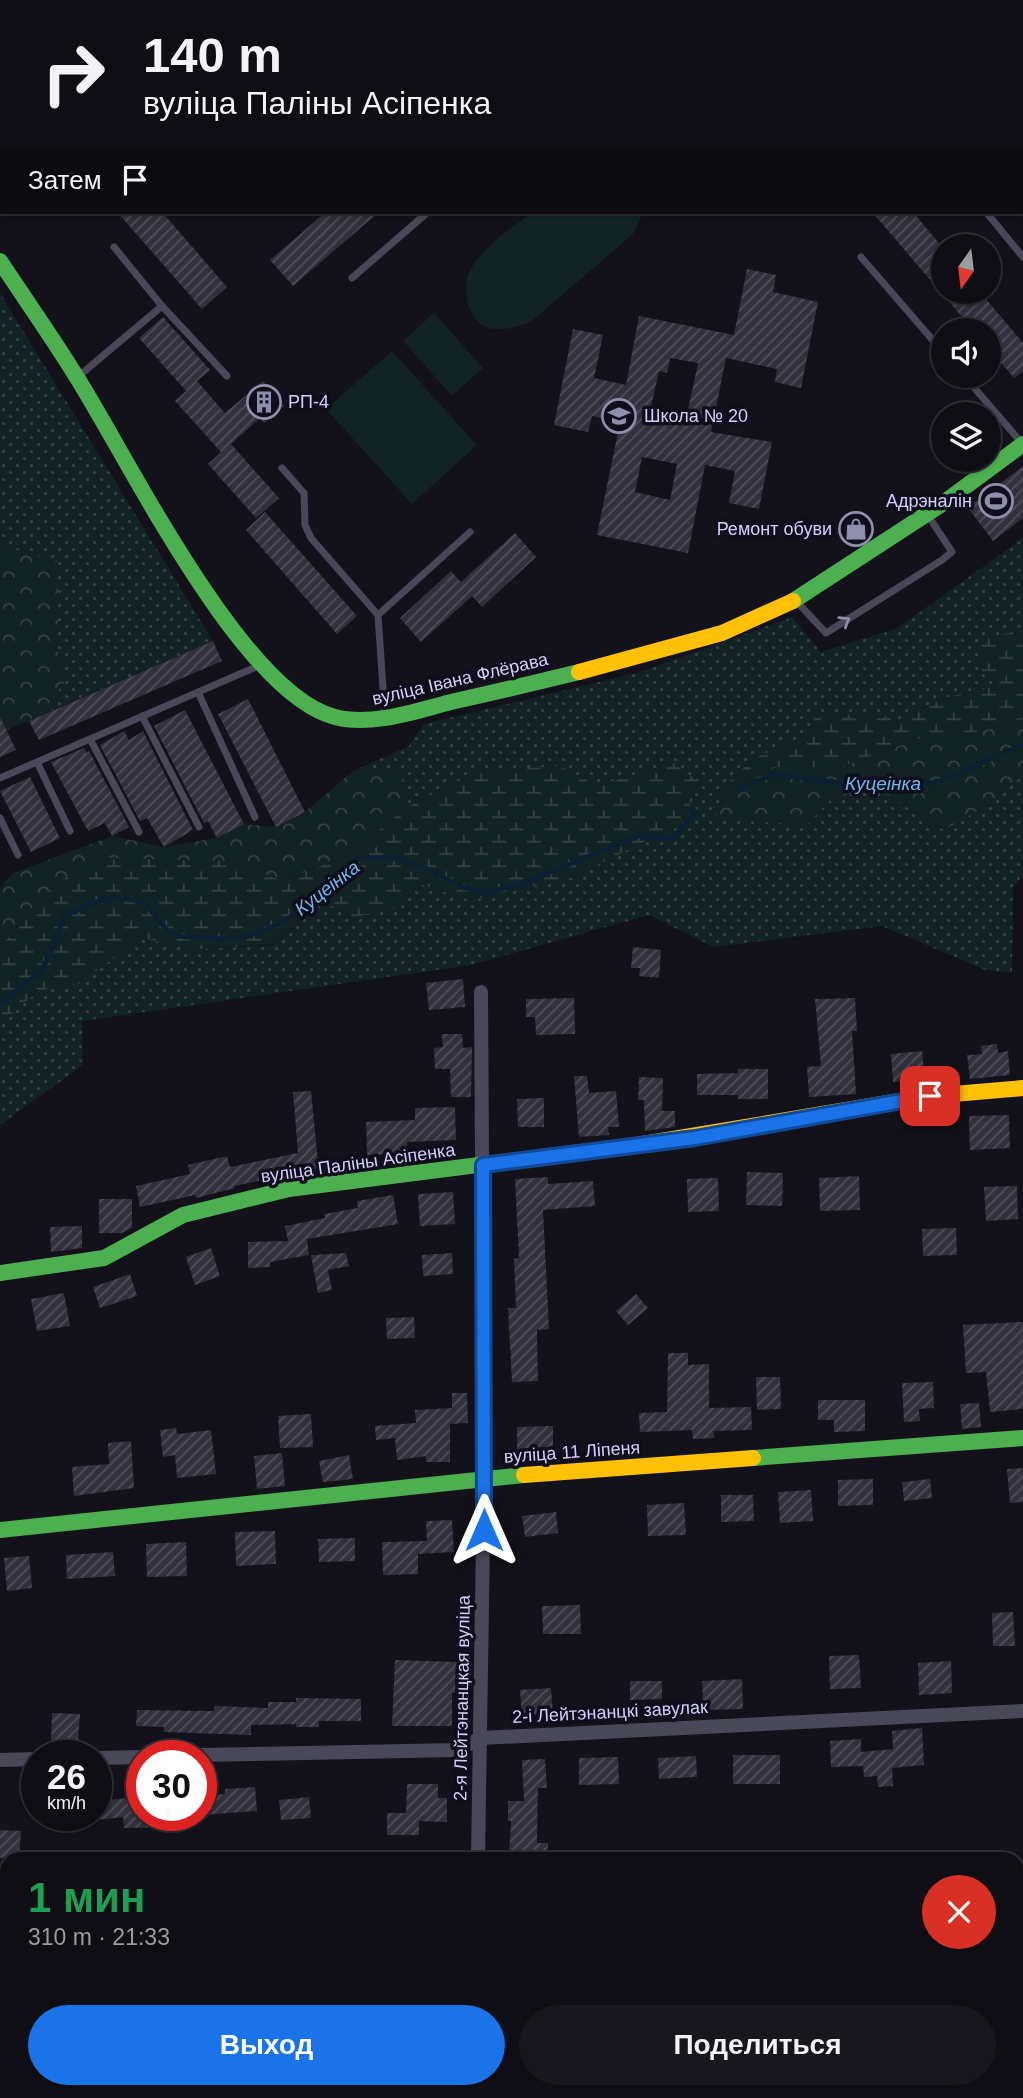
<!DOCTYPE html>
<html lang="ru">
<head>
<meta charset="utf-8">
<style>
  :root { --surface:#0e0e14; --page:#17171d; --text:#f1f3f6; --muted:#9b9ca0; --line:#2e2e34; --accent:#1a73e8 }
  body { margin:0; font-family:Helvetica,sans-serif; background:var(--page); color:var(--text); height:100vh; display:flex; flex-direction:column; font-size:26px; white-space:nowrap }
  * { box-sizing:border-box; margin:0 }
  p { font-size:23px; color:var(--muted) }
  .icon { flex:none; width:38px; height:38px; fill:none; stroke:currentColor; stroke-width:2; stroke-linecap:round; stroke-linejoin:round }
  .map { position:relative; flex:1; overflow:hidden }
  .drawer { position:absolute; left:0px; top:1852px; width:1024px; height:247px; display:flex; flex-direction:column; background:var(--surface); border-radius:21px 21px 0 0; box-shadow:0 2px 5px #0004,0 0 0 2px var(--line) }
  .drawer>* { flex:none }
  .top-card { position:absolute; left:0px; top:0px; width:1024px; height:214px; box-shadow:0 2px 5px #0004,0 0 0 2px var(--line); background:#0e0e14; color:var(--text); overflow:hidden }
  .needle { width:46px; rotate:194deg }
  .controls { position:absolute; left:931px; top:234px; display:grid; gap:14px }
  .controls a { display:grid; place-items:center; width:70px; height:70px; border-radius:50%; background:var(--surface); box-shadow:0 2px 5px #0004,0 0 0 2px var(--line); font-size:35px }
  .speed { position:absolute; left:21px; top:1740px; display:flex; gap:14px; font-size:35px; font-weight:700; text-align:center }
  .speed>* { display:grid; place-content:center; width:91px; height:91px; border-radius:50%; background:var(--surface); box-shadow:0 2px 5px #0004,0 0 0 2px var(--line); line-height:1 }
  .speed small { font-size:18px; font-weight:400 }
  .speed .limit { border:10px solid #d22; background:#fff; color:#111 }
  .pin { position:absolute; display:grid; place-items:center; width:60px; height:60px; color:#fff; margin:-30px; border-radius:14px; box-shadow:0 4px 10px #0006 }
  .me { position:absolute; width:77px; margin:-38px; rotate:0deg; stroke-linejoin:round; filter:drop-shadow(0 0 5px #0008) }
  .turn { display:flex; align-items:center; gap:24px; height:147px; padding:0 28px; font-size:32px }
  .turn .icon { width:91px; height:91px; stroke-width:2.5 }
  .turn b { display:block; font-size:49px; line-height:60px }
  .then { display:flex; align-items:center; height:66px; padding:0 28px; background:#0003; gap:14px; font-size:26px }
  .round { display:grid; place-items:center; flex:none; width:74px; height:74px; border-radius:37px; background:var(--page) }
  .headline { display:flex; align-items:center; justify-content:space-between; height:119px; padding:0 28px }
  h1 { font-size:42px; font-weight:600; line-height:52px; color:#1e9e55 }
  .primary-button { display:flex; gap:14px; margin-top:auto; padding:14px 28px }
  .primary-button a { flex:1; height:80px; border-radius:42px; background:var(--accent); color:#fff; font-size:28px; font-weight:600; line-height:80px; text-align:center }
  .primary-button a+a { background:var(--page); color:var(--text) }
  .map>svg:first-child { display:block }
  .grass { fill:url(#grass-dots) }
  .forest { fill:url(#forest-crowns) }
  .wetland { fill:url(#wetland-marsh) }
  .park { fill:#122323 }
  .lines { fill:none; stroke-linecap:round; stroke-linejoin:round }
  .stream { stroke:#0f1f33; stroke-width:5 }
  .building { fill:url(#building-hatch); fill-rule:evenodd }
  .lane { stroke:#484859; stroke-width:7 }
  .street { stroke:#484859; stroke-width:14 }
  .fast { stroke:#4caf50; stroke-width:16 }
  .slow { stroke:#ffc107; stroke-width:16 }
  .oneway { stroke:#8d8ca9 }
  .route-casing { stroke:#114b97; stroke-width:18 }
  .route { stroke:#1a73e8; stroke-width:12 }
  .labels { text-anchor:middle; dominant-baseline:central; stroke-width:7; stroke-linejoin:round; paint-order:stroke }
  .poi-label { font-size:18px; fill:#d2d0f9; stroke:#100e1d; text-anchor:start }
  .street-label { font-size:18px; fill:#d2d0f9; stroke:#100e1d }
  .water-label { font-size:19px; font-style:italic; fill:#6cb9eb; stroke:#100e1d }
</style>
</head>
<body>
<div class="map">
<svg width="1023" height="2098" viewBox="0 0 1023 2098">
  <defs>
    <pattern id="grass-dots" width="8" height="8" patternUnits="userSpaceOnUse" patternTransform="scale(1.75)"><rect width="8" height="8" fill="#122323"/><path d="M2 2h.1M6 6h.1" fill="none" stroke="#344244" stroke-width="1.8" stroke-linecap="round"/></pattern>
    <pattern id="forest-crowns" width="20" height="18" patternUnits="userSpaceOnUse" patternTransform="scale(1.75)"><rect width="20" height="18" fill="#122323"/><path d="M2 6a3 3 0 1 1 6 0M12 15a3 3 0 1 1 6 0" fill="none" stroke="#344244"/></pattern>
    <pattern id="wetland-marsh" width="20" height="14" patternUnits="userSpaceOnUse" patternTransform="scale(1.75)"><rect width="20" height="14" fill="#122323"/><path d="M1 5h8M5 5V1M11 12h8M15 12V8" fill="none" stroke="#344244"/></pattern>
    <pattern id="building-hatch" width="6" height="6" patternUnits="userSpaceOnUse" patternTransform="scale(1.75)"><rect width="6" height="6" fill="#31303c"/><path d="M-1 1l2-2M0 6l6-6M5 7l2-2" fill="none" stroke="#4e4d59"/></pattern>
  </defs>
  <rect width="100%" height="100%" fill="#13121a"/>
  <path class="grass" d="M 0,293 L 213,641 L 39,716 L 68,678 L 58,652 L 58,561 L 0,546 Z
    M 1023,538 L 1023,637 L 1010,633 L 980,639 L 998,686 L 948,697 L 900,719 L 817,712 L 808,734 L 753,759 L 726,785 L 716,818 L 807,825 L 830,800 L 875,787 L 944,830 L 990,804 L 1023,772 L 1023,875 L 1013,887 L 1012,973 L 985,970 L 882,926 L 714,947 L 649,915 L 471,965 L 82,1021 L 83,1065 L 0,1125 L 0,1024 L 37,992 L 59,985 L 78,984 L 136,936 L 191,950 L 274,945 L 323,902 L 400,908 L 419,884 L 471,900 L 573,877 L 681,823 L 674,763 L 597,786 L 560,766 L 478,772 L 405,808 L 401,769 L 353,771 L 409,746 L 424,724 L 640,672 L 792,617 L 821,652 L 898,628 Z"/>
  <path class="forest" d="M 0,546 L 58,561 L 58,652 L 68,678 L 39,716 L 0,733 Z
    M 1023,719 L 1023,772 L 990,804 L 944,830 L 875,787 L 830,800 L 807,825 L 716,819 L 726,785 L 778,767 L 840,767 L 926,736 L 964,735 Z
    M 401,769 L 405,808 L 353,853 L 282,881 L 229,861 L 53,884 L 0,948 L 0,887 L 13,873 L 112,836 L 164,847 L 217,838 L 244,824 L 276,827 L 305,812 L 353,771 Z"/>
  <path class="wetland" d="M 1010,633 L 1023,637 L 1023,719 L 964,735 L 926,736 L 840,767 L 778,767 L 726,785 L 753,759 L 808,734 L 817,712 L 900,719 L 948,697 L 997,686 L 982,673 L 980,638 Z
    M 674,763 L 700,783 L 682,823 L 573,877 L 471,900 L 419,884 L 400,908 L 353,917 L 323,902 L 274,944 L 191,950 L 136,936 L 129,948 L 78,984 L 59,985 L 37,992 L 0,1024 L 0,948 L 53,884 L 106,858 L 229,861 L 283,881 L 353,853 L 405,808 L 477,772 L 560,766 L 597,786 Z"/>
  <path class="park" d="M 532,212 L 643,213 L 633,234 L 532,321 C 520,326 509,330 495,329 C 469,327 461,293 469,273 C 479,248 512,229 532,212 Z
    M 434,313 L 483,368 L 452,396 L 403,341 Z
    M 392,351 L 477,445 L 412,504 L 326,409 Z"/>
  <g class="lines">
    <path class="stream" d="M 739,790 L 773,774 L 838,783 L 936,783 L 1023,745
      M 0,1003 L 42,971 L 65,916 C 88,904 122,888 146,906 C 159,915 160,929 176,935 C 184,938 194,937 203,938 C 272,946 311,903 358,859 L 396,858 L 428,869 L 461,887 L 484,893 L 519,885 L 638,836 L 673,838 L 695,811"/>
  </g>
  <path class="building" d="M 117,212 L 162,212 L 227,287 L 202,309 Z
    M 326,212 L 379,212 L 293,286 L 270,260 Z
    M 872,212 L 913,212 L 943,248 L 943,292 L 980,292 L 1023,343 L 1023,371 L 1014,378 L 989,348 L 989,331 L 974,331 Z
    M 747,269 L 776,275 L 773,292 L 818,302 L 801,388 L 775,382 L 777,369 L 726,358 L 711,432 L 772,442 L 759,509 L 729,503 L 735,471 L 705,465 L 688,553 L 597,535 L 620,422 L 592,416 L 588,432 L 554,425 L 573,329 L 603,335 L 594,378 L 626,385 L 639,316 L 734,335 ZM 670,358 L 698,363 L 687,415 L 651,407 L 659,371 L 667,373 ZM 642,457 L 677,464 L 670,500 L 635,492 Z
    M 163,317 L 210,370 L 197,381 L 225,413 L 263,381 L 284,406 L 264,423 L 260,418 L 231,444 L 279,498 L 256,518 L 208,464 L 221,452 L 175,401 L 186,391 L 139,338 Z
    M 1023,466 L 1023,518 L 993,541 L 968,508 Z
    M 265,512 L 357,616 L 337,634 L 246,530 Z
    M 515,533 L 536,557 L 482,607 L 472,596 L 421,642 L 400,618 L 451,571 L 461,582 Z
    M 213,641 L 222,661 L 39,740 L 29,721 Z
    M 248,699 L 305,812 L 276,827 L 218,714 Z
    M 185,710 L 244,824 L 217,838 L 208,821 L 204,823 L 154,726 Z
    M 0,717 L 16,750 L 0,757 Z
    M 124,731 L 129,740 L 143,731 L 193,830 L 164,847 L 147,818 L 140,821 L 100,745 Z
    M 84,748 L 87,753 L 89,751 L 129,827 L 112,836 L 105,823 L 88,831 L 51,762 Z
    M 30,777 L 60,838 L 31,852 L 0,791 Z
    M 633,947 L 661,950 L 659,978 L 639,976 L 640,968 L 631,968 Z
    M 463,979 L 465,1007 L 429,1010 L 426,983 Z
    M 574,998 L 575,1034 L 536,1035 L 535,1017 L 526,1017 L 526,999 Z
    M 855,998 L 857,1031 L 852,1031 L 856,1094 L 809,1097 L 807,1067 L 821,1066 L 815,999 Z
    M 442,1034 L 462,1034 L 463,1048 L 472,1047 L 471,1097 L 451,1097 L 450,1069 L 435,1069 L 434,1048 L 443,1047 Z
    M 997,1044 L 998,1053 L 1008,1051 L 1010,1075 L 970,1079 L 967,1055 L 982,1054 L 981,1046 Z
    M 922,1051 L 925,1080 L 893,1082 L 891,1054 Z
    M 738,1069 L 768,1069 L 768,1099 L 738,1099 L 738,1095 L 697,1095 L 697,1074 L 738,1073 Z
    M 574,1076 L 587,1076 L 589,1093 L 616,1091 L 619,1127 L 608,1127 L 609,1135 L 579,1137 Z
    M 639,1077 L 663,1078 L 662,1111 L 675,1111 L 675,1127 L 645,1131 L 644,1100 L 638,1100 Z
    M 311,1091 L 319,1172 L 287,1175 L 234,1186 L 235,1188 L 196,1198 L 195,1195 L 140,1207 L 136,1186 L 190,1174 L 188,1165 L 227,1156 L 230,1167 L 298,1153 L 293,1092 Z
    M 544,1098 L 544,1127 L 518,1127 L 517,1099 Z
    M 455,1107 L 456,1140 L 407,1142 L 407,1154 L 367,1155 L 366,1122 L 415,1120 L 415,1108 Z
    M 1009,1115 L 1010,1148 L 970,1150 L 969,1116 Z
    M 747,1172 L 783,1173 L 782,1206 L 746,1205 Z
    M 859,1176 L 860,1210 L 820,1211 L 819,1178 Z
    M 548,1177 L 548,1184 L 593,1181 L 595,1206 L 543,1210 L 549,1329 L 537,1330 L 538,1381 L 512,1382 L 508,1308 L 516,1308 L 514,1259 L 519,1258 L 515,1179 Z
    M 718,1178 L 719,1211 L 688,1212 L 687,1179 Z
    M 1017,1186 L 1018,1219 L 986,1221 L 984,1187 Z
    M 453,1192 L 455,1224 L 420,1226 L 418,1194 Z
    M 393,1195 L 398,1224 L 307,1239 L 309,1255 L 270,1262 L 270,1267 L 248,1268 L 248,1242 L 288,1241 L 285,1226 L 325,1218 L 324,1214 L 358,1208 L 357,1201 Z
    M 99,1199 L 132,1199 L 132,1228 L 122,1233 L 99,1233 Z
    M 82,1226 L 82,1248 L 51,1252 L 50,1227 Z
    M 956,1228 L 957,1255 L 923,1256 L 922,1229 Z
    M 211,1248 L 220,1276 L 195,1285 L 186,1257 Z
    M 346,1253 L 349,1266 L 328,1270 L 332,1290 L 318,1293 L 311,1255 Z
    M 452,1253 L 453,1274 L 423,1276 L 422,1255 Z
    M 130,1274 L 137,1296 L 100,1308 L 93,1287 Z
    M 64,1293 L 70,1326 L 37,1331 L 31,1299 Z
    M 636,1294 L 648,1308 L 628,1325 L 616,1311 Z
    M 414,1317 L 415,1338 L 387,1339 L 386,1318 Z
    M 1023,1322 L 1023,1409 L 990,1412 L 986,1372 L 966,1373 L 963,1325 Z
    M 668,1353 L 688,1353 L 688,1365 L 709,1364 L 709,1408 L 751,1407 L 752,1430 L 714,1431 L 714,1438 L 693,1439 L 692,1430 L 640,1432 L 639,1413 L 667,1412 Z
    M 756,1377 L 780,1377 L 781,1409 L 757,1410 Z
    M 933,1382 L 934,1408 L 919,1409 L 920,1421 L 904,1422 L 902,1383 Z
    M 452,1393 L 467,1393 L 468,1423 L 450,1424 L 450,1462 L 426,1462 L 426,1456 L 397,1460 L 395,1438 L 376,1440 L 375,1426 L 416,1423 L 415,1410 L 452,1408 Z
    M 818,1400 L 865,1400 L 865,1431 L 834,1432 L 834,1420 L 818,1420 Z
    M 979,1403 L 981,1427 L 962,1429 L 960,1404 Z
    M 311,1414 L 313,1447 L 280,1448 L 278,1416 Z
    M 553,1426 L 553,1455 L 517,1455 L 517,1427 Z
    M 176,1428 L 177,1434 L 211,1430 L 216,1474 L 177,1478 L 175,1455 L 163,1457 L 160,1430 Z
    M 131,1441 L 134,1488 L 74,1496 L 72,1467 L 109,1464 L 108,1443 Z
    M 282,1453 L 285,1486 L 257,1489 L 254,1456 Z
    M 349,1455 L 353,1479 L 323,1482 L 319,1461 Z
    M 1023,1468 L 1023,1502 L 1010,1503 L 1007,1469 Z
    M 873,1479 L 873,1505 L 838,1506 L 838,1480 Z
    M 930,1479 L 932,1498 L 904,1501 L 902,1482 Z
    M 811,1490 L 813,1521 L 780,1523 L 778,1492 Z
    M 721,1495 L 753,1495 L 754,1521 L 721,1522 Z
    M 684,1503 L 686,1535 L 648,1536 L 647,1505 Z
    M 556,1512 L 558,1533 L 525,1537 L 522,1516 Z
    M 452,1520 L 454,1552 L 418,1554 L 418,1574 L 383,1575 L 382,1542 L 427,1541 L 426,1521 Z
    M 275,1531 L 276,1564 L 236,1566 L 235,1532 Z
    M 355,1538 L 355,1561 L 319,1562 L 318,1539 Z
    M 186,1542 L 187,1576 L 147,1577 L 146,1544 Z
    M 113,1552 L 115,1576 L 67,1579 L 66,1555 Z
    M 29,1556 L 32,1588 L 7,1591 L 4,1558 Z
    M 580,1605 L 581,1634 L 543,1634 L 542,1606 Z
    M 1013,1612 L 1015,1646 L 993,1646 L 992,1613 Z
    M 859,1655 L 861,1688 L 830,1689 L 829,1656 Z
    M 395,1660 L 457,1662 L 457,1693 L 452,1693 L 452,1726 L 392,1726 Z
    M 951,1661 L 952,1693 L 919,1695 L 918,1663 Z
    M 742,1679 L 743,1709 L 703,1710 L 702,1681 Z
    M 630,1681 L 662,1681 L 662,1699 L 630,1700 Z
    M 551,1688 L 553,1714 L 522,1715 L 520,1690 Z
    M 296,1698 L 361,1699 L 361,1721 L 319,1721 L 319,1727 L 296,1727 L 296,1724 L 251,1725 L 251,1735 L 164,1732 L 164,1727 L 136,1726 L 137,1710 L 214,1711 L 215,1706 L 268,1708 L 268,1702 L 296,1702 Z
    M 52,1713 L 80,1714 L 78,1741 L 51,1740 Z
    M 922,1728 L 924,1765 L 892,1768 L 893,1786 L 878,1787 L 877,1776 L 864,1777 L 863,1766 L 831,1767 L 830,1741 L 861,1739 L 861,1752 L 893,1749 L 892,1731 Z
    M 733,1755 L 780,1755 L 780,1784 L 733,1784 Z
    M 696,1756 L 697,1777 L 659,1779 L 658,1758 Z
    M 618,1757 L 619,1784 L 579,1785 L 579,1758 Z
    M 545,1759 L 547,1788 L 538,1788 L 537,1843 L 548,1843 L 547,1858 L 509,1858 L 511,1821 L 508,1821 L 508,1801 L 524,1801 L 522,1760 Z
    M 407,1784 L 438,1784 L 438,1798 L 447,1798 L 447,1822 L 419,1821 L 419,1835 L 387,1835 L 387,1813 L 406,1813 Z
    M 255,1787 L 257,1811 L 201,1815 L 201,1796 L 225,1794 L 225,1789 Z
    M 142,1797 L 142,1815 L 172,1815 L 172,1827 L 124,1828 L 123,1817 L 96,1820 L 96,1801 Z
    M 309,1797 L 311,1818 L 281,1820 L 279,1800 Z
    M 0,1830 L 21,1831 L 19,1858 L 0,1858 Z"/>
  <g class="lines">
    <path class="lane" d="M 496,0 L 498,2
      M 907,0 L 909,2
      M 467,2 L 469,0
      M 986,212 L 1023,257
      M 861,257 L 943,352
      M 352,278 L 428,212
      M 162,306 L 227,376
      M 80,375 L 162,306 L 114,247
      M 964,376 L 1020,441
      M 282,468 L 304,493 L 305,525 L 311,538 L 378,615 L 385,717
      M 798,603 L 826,633 L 942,560 L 952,552 L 929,517
      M 378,615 L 470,532
      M 198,692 L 255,817
      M 142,716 L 199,827
      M 90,739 L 139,832
      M 37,762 L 70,831
      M 0,778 L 256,667
      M 0,818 L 18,855
      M 966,2091 L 966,2098"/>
    <path class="street" d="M 201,1755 L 457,1750 L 481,1738 L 1023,1711
      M 96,1758 L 142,1757
      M 0,1760 L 37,1759
      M 478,1858 L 484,1478 L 481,992
      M 1017,1927 L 1023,1927
      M 0,2000 L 7,1999
      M 475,2098 L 475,2091"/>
    <path class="fast" d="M 0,130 L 2,129
      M 0,181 L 2,179
      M 0,261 C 25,299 52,337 76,376 C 128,458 242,694 335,717 C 373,727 418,710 455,701 C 496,692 538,682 579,672
      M 793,601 L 942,504 L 1023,444
      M 0,1273 L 104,1258 L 183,1215 L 289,1189 L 637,1145
      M 753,1458 L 1023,1438
      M 0,1530 L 524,1475"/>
    <path class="slow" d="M 238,2 L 240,0
      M 579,672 L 722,633 L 793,601
      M 637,1145 L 930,1096 L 1023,1088
      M 524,1475 L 753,1458"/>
  </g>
  <defs><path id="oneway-chevron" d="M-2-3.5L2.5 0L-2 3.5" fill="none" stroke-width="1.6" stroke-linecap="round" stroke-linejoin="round" transform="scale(1.75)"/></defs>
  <use class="oneway" href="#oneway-chevron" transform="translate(845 621) rotate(-32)"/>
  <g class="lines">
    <g class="route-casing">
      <path id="route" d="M 484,1530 L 483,1165 L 695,1138 L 930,1096"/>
    </g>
    <use href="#route" class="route"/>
  </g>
  <defs>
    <g id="building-ring" transform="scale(1.75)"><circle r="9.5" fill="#100e1d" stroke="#8f8eab" stroke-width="1.5"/><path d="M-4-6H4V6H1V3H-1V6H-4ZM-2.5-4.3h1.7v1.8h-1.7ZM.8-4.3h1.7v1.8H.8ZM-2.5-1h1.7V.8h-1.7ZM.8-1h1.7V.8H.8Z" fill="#8f8eab"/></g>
    <g id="school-ring" transform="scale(1.75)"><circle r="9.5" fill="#100e1d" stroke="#8f8eab" stroke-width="1.5"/><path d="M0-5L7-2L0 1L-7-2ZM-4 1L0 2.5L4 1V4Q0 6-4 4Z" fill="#8f8eab"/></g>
    <g id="stadium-ring" transform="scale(1.75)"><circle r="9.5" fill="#100e1d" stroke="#8f8eab" stroke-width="1.5"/><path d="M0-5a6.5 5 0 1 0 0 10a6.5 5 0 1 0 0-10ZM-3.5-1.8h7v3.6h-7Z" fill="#8f8eab"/></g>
    <g id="shop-ring" transform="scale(1.75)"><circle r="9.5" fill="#100e1d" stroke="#8f8eab" stroke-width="1.5"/><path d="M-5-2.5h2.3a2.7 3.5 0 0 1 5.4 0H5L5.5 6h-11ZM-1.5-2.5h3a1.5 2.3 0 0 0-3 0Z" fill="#8f8eab"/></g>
  </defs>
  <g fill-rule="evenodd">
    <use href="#building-ring" x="264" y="402"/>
    <use href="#school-ring" x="619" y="416"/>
    <use href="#stadium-ring" x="996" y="501"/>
    <use href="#shop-ring" x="856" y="529"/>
  </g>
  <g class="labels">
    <g class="poi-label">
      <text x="288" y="402">РП-4</text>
      <text x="644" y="416">Школа № 20</text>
      <text x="972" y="501" text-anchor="end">Адрэналін</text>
      <text x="832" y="529" text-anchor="end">Ремонт обуви</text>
    </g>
    <g class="street-label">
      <text transform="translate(460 679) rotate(-13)">вуліца Івана Флёрава</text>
      <text transform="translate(358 1163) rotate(-8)">вуліца Паліны Асіпенка</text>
      <text transform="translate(572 1452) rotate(-4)">вуліца 11 Ліпеня</text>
      <text transform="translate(462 1698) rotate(-89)">2-я Лейтэнанцкая вуліца</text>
      <text transform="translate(610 1712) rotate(-3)">2-і Лейтэнанцкі завулак</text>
    </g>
    <g class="water-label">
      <text x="883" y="783">Куцеінка</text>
      <text transform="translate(327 888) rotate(-38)">Куцеінка</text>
    </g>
  </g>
</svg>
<div class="controls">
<a><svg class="needle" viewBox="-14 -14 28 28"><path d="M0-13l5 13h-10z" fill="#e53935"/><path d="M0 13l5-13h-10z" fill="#9b9ca0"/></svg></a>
<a><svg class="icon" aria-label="sound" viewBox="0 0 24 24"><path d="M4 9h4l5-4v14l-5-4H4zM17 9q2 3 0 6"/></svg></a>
<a><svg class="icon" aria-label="layers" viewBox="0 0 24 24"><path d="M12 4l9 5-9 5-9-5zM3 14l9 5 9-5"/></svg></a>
</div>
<div class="speed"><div>26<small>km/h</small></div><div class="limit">30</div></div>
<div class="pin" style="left:930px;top:1096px;background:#d93025"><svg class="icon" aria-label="arrive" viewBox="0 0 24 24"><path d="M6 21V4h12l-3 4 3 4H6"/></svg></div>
<svg class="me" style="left:484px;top:1530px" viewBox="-20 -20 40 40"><path d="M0-17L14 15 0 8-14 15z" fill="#1a73e8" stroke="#fff" stroke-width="4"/></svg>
<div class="top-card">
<div class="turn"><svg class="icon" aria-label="right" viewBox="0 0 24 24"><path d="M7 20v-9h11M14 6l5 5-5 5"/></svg><div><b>140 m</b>вуліца Паліны Асіпенка</div></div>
<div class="then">Затем<svg class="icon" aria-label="arrive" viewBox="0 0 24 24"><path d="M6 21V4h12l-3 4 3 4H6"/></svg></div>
</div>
<section class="drawer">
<div class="headline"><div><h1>1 мин</h1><p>310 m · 21:33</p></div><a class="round" style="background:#d93025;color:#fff"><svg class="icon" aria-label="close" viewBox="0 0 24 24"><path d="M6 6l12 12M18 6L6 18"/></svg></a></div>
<div class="primary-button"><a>Выход</a><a>Поделиться</a></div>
</section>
</div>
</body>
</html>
